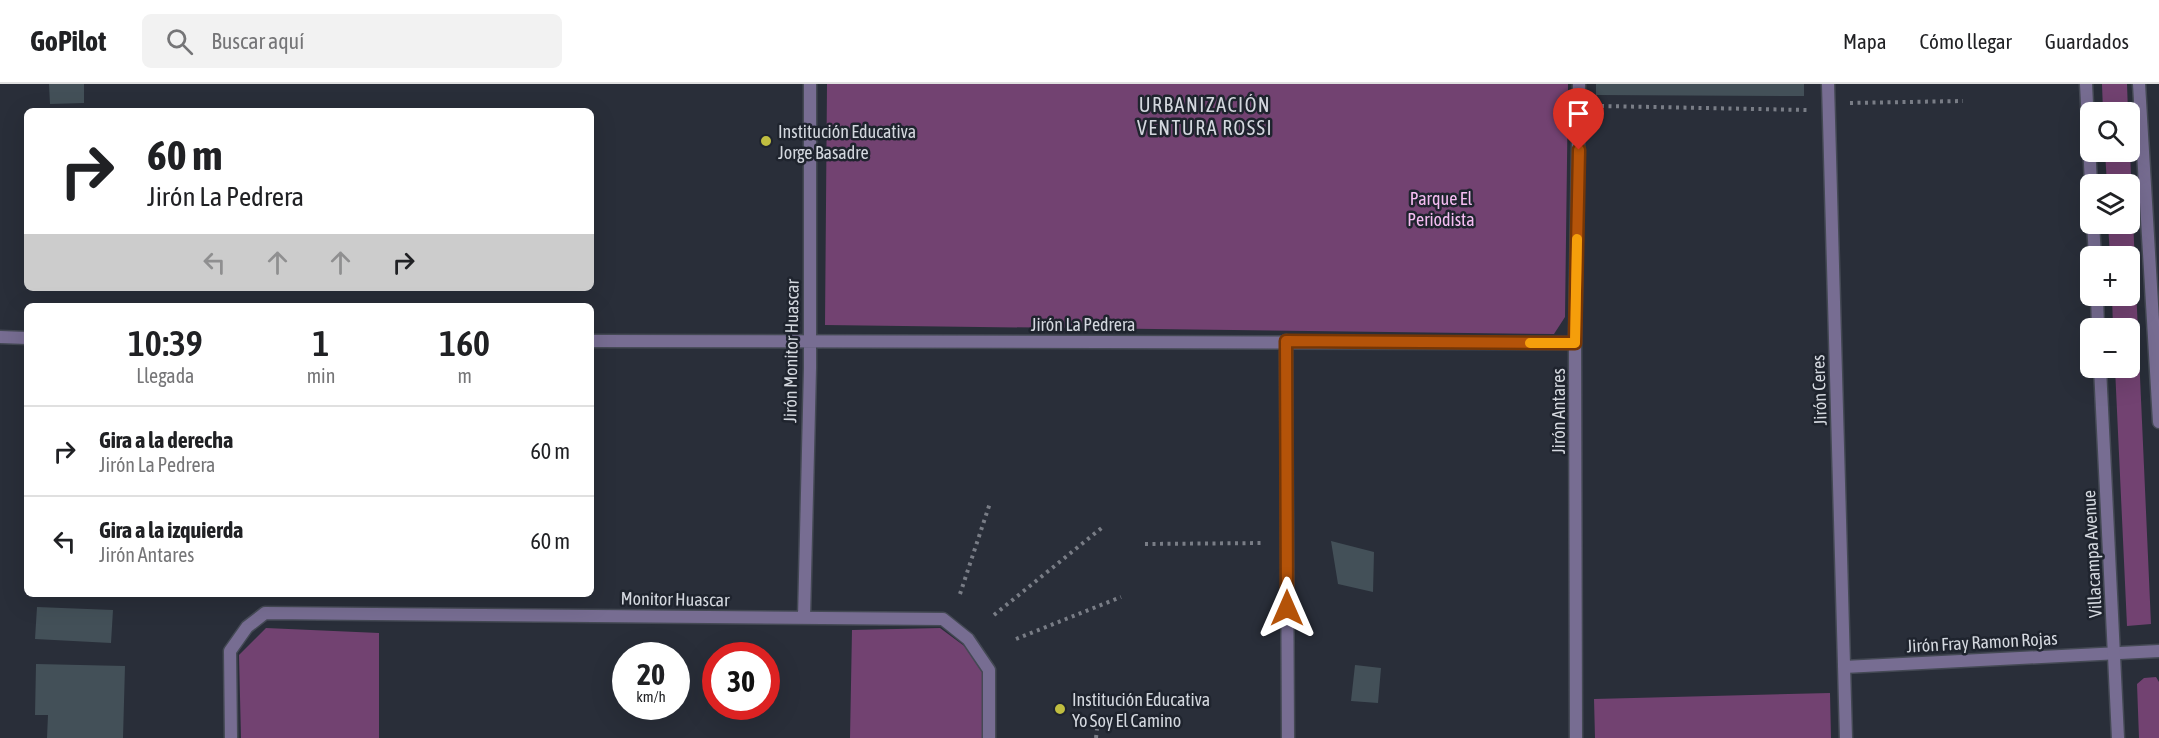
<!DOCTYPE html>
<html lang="es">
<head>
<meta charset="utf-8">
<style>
  :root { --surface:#fff; --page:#f2f2f2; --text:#202124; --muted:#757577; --line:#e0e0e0 }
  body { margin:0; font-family:"Asap Condensed",sans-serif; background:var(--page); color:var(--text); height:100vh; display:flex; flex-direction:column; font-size:22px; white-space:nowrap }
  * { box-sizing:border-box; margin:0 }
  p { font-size:20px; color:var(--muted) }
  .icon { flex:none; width:33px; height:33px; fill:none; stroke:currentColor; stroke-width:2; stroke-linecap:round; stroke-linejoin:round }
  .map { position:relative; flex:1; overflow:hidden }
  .sheet { position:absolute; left:24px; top:219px; width:570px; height:294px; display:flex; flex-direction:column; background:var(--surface); border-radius:9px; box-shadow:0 6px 24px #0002 }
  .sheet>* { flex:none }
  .hud { position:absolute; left:24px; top:24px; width:570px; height:183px; border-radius:9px; box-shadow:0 6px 24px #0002; background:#fff; color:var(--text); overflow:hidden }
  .controls { position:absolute; left:2080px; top:18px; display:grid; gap:12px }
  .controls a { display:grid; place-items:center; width:60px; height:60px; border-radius:9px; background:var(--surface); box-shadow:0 6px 24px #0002; font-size:30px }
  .speed { position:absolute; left:612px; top:558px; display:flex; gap:12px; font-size:30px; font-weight:700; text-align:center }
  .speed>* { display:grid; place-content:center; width:78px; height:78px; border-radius:50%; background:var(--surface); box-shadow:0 6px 24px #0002; line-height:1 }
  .speed small { font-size:15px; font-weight:400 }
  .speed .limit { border:9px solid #d22; background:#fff; color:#111 }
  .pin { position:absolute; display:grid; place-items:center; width:51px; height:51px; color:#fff; margin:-62px -26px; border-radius:50% 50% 50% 0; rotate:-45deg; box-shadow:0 0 6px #0007 }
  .pin .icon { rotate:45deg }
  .me { position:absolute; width:66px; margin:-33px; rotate:0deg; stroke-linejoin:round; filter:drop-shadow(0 0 4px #0008) }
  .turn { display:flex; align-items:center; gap:21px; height:126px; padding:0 24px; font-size:27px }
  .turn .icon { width:78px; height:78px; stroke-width:2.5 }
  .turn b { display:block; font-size:42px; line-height:51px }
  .lanes { display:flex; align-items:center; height:57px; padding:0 24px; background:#0003; justify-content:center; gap:30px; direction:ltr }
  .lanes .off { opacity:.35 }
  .eta { display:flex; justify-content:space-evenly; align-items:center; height:102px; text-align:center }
  .eta b { font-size:36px; font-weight:600; line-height:42px }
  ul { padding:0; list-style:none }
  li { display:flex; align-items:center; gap:18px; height:90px; padding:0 24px; border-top:2px solid var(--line) }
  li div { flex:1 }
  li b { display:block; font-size:22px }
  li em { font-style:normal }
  header { display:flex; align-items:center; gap:36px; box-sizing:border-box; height:84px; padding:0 30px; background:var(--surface); border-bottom:2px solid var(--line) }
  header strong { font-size:28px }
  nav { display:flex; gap:33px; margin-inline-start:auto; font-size:21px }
  .search { width:420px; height:54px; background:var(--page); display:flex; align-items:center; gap:15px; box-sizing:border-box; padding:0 21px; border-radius:9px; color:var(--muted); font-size:22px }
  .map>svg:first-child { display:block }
  .green { fill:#724271 }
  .building { fill:#435058 }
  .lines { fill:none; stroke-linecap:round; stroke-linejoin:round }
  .minor-casing { stroke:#444954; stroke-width:15 }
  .tertiary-casing { stroke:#444954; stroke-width:15 }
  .path { stroke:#797d86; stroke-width:4; stroke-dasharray:3 4.5; stroke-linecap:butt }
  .minor { stroke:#776d92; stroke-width:12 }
  .tertiary { stroke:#776d92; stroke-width:12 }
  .route-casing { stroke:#753606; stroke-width:15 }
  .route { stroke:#b45309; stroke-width:10 }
  .slow { stroke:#f59e0b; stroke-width:10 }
  .poi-dot { fill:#c0be40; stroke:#1f242e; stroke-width:2 }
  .labels { text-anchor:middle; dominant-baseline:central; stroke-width:5; stroke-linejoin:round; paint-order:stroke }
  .poi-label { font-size:18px; fill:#d4d8df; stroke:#1f242e; text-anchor:start }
  .park-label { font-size:18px; fill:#f5bdf2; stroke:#1f242e }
  .street-label { font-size:18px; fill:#d4d8df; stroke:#1f242e }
  .neighbourhood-label { font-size:20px; letter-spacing:1.5px; fill:#d4d8df; stroke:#1f242e }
</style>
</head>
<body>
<header>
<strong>GoPilot</strong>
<div class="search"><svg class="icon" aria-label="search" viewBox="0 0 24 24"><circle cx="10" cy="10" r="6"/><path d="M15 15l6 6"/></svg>Buscar aquí</div>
<nav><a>Mapa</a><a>Cómo llegar</a><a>Guardados</a></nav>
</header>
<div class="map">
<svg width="2159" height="654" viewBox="0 0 2159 654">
  <rect width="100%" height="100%" fill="#292e39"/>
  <path class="green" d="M 827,0 L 1568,0 L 1565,233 L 1554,250 L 825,241 Z
    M 2102,0 L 2127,0 L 2128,28 L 2103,28 Z
    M 2105,68 L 2130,68 L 2151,540 L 2127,542 L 2115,284 L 2130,284 L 2130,244 L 2113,244 L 2112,212 L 2130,212 L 2130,172 L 2110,172 L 2108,140 L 2130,140 L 2130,100 L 2107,100 Z
    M 266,544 L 379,549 L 379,654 L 241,654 L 239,571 Z
    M 940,544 L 971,567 L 986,595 L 985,654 L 850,654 L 852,546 Z
    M 2156,593 L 2159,598 L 2159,654 L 2139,654 L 2137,600 L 2144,594 Z
    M 1830,609 L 1831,654 L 1595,654 L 1594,615 Z"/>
  <path class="building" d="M 49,0 L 84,0 L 84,19 L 50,20 Z
    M 1596,0 L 1804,0 L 1804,12 L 1596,11 Z
    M 1331,457 L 1374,468 L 1373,508 L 1338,500 Z
    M 37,523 L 113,526 L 111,559 L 35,555 Z
    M 36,580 L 125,582 L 123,654 L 47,654 L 48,631 L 35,631 Z
    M 1355,581 L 1381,584 L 1378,619 L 1351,617 Z"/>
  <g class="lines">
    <g class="minor-casing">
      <path id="minor" d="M 1828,0 L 1846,654
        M 0,253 L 27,254
        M 591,257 L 1575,259
        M 1286,257 L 1288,654
        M 804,534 L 810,284 L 810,0
        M 1844,583 L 2159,567
        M 231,654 L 230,567 L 247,543 L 265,529 L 943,535 L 968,555 L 989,586 L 989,654
        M 1576,654 L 1575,259 L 1579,0"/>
    </g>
    <g class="tertiary-casing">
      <path id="tertiary" d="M 2086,0 L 2091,100
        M 2139,0 L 2159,338
        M 2093,140 L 2095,172
        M 2097,212 L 2098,244
        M 2100,284 L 2118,654"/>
    </g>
    <path class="path" d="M 1850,19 L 1963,17
      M 1601,22 L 1807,26
      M 1145,460 L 1265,459
      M 960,510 L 990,419
      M 994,531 L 1104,442
      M 1016,555 L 1121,513
      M 1096,654 L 1097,645"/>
    <use href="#minor" class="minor"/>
    <use href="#tertiary" class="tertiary"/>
  </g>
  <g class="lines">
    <g class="route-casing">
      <path id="route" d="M 1287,524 L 1286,257 L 1575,259 L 1579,66"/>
    </g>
    <use href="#route" class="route"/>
    <path class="slow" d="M 1530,259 L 1575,259 L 1577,155"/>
  </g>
  <g class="poi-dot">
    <circle cx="766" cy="57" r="6"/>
    <circle cx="1060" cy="625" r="6"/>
  </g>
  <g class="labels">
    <g class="poi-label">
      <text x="778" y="47">Institución Educativa<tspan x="778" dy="21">Jorge Basadre</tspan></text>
      <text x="1072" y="615">Institución Educativa<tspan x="1072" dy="21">Yo Soy El Camino</tspan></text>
    </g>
    <g class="park-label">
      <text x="1441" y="114">Parque El<tspan x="1441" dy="21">Periodista</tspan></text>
    </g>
    <g class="street-label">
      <text x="1083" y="240">Jirón La Pedrera</text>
      <text transform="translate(791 267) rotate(-89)">Jirón Monitor Huascar</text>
      <text transform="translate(1819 306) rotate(-92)">Jirón Ceres</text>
      <text transform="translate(1558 327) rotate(-90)">Jirón Antares</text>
      <text transform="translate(2092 470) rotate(-93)">Villacampa Avenue</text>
      <text transform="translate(675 515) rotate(1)">Monitor Huascar</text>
      <text transform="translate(1982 558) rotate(-3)">Jirón Fray Ramon Rojas</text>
    </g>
    <g class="neighbourhood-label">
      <text x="1205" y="20">URBANIZACIÓN<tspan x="1205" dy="23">VENTURA ROSSI</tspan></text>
    </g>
  </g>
</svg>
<div class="controls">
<a><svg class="icon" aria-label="search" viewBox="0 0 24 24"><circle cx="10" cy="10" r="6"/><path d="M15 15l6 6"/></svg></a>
<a><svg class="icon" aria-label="layers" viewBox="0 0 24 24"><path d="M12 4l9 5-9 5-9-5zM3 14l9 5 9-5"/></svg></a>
<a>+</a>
<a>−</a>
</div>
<div class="speed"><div>20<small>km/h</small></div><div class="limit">30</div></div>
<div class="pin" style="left:1579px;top:66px;background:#d93025"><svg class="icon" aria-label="arrive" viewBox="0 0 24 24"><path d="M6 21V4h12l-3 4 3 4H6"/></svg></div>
<svg class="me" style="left:1287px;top:524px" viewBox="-20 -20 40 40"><path d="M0-17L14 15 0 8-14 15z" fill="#b45309" stroke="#fff" stroke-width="4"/></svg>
<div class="hud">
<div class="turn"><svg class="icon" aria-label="right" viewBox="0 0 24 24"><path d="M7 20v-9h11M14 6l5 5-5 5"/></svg><div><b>60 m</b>Jirón La Pedrera</div></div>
<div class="lanes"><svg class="icon off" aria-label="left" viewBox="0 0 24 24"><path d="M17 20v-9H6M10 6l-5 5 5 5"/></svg><svg class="icon off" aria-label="ahead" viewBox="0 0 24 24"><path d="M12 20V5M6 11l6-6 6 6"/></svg><svg class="icon off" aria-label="ahead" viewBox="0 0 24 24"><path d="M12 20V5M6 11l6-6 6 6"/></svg><svg class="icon" aria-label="right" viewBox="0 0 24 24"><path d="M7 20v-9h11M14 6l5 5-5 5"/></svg></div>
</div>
<section class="sheet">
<div class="eta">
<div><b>10:39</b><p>Llegada</p></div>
<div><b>1</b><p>min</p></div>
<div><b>160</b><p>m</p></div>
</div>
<ul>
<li><svg class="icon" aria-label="right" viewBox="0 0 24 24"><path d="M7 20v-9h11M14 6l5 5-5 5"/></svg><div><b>Gira a la derecha</b><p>Jirón La Pedrera</p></div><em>60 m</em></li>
<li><svg class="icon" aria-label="left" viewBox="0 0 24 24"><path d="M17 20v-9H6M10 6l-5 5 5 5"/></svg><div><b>Gira a la izquierda</b><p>Jirón Antares</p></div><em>60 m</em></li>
</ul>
</section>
</div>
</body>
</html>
